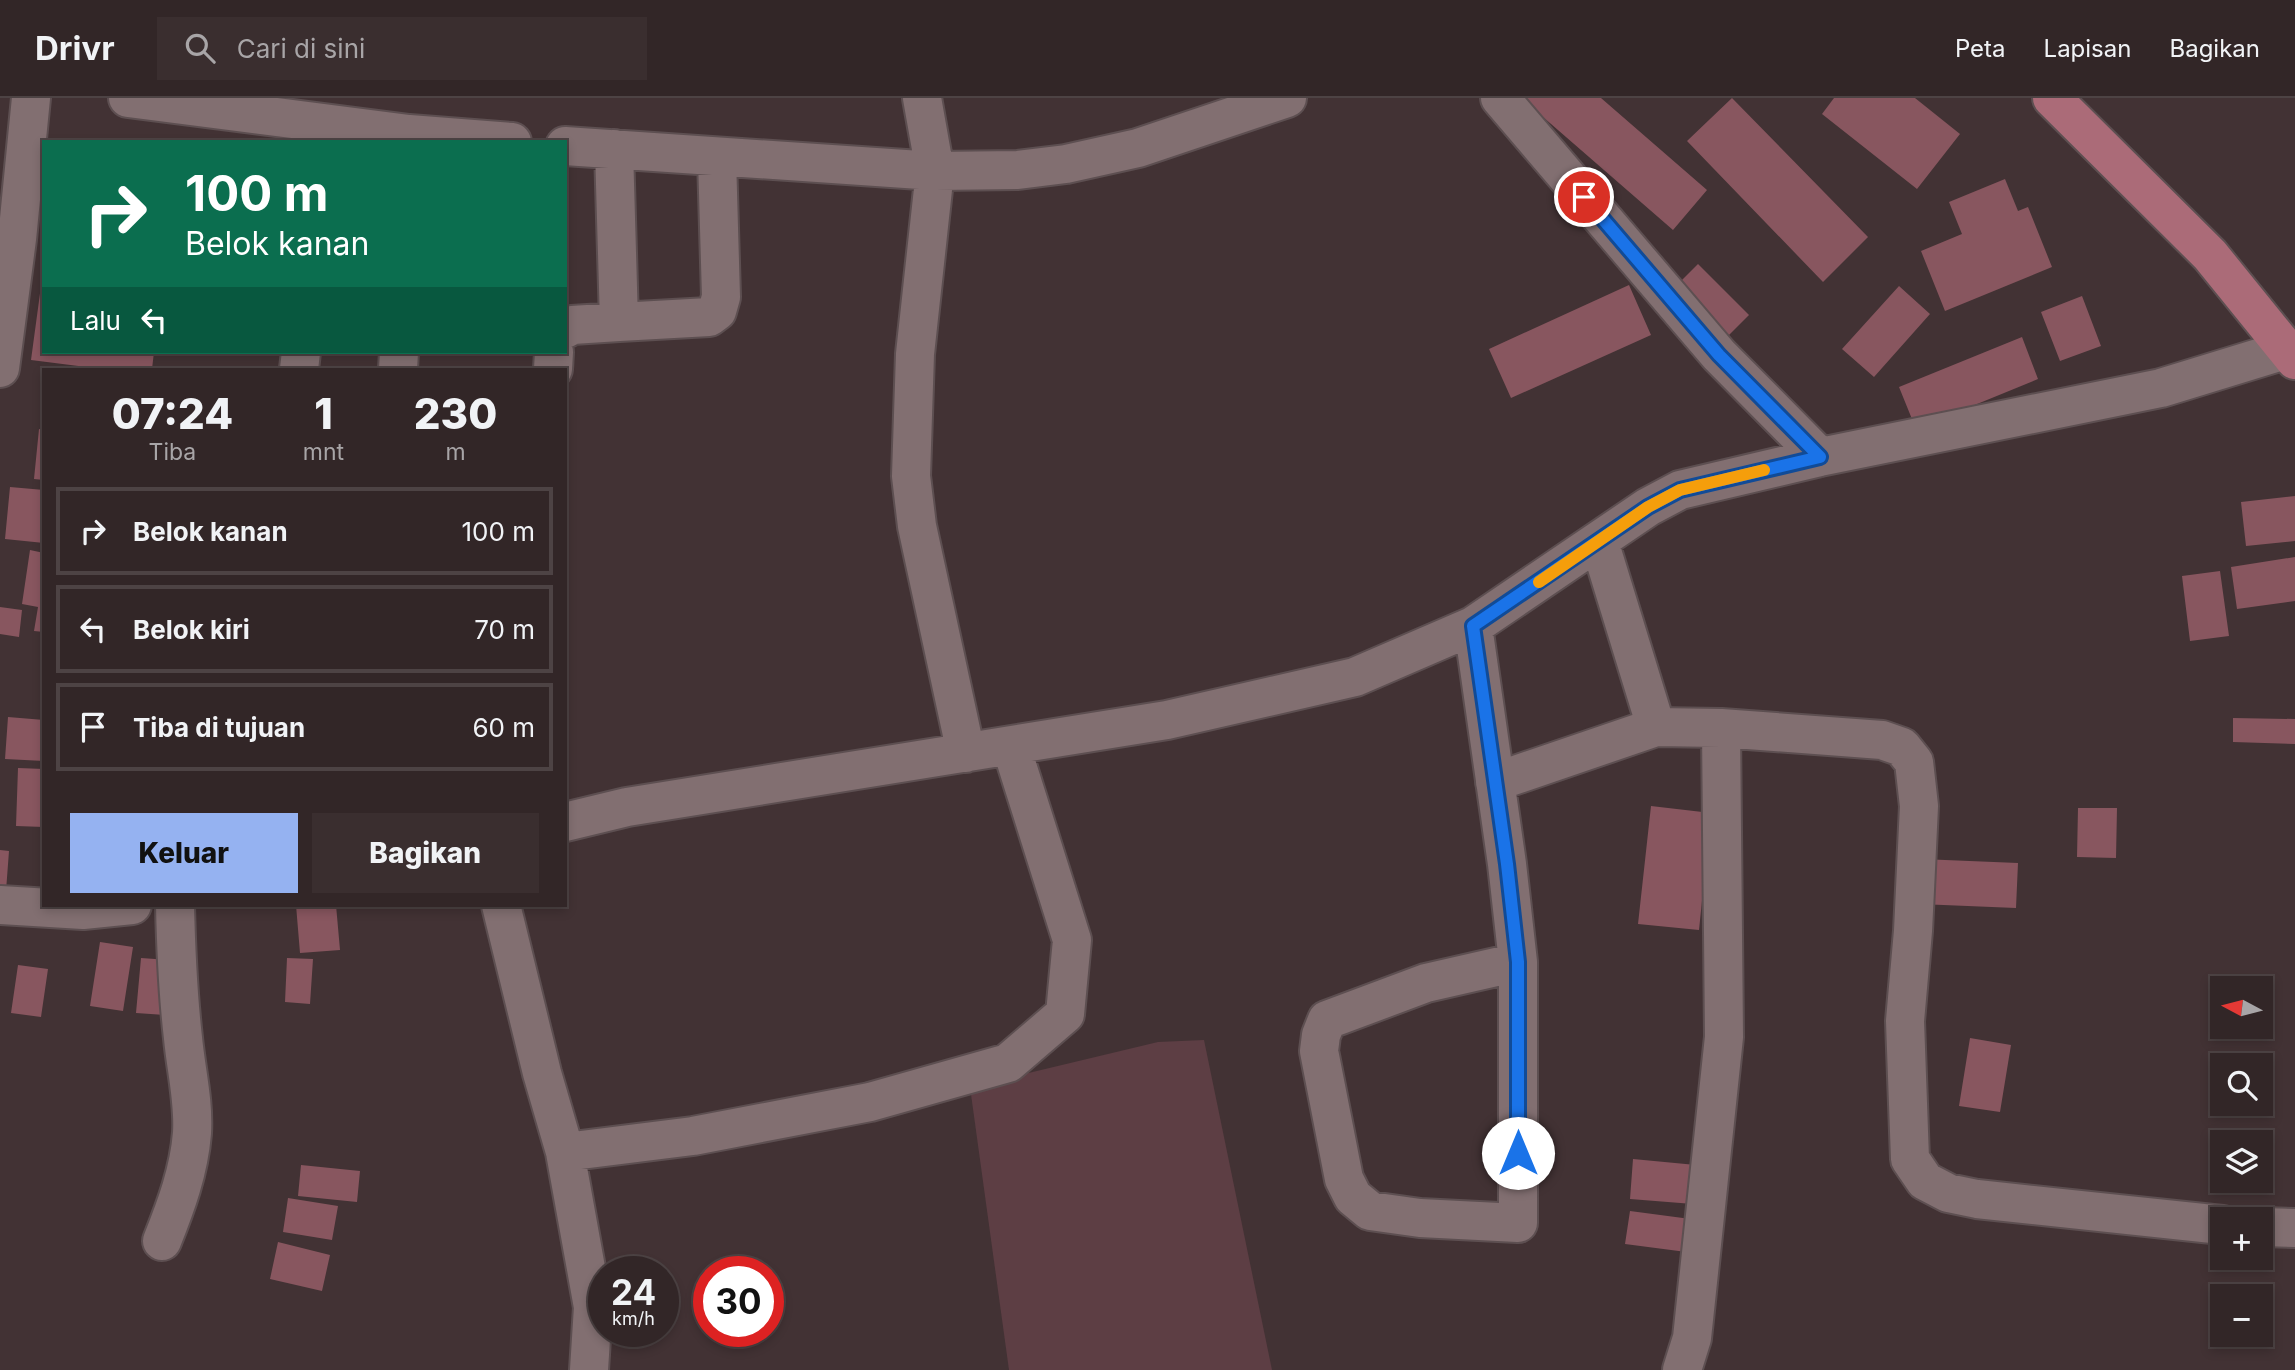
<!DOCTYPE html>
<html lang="id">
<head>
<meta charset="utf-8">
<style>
  :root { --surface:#322627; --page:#3a2e2f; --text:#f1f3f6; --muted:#a8a5a7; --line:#4d4344; --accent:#95b2f1 }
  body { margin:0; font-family:Inter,sans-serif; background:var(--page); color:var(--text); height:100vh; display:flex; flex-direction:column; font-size:26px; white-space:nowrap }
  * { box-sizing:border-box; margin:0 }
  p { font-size:23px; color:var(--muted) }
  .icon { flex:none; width:38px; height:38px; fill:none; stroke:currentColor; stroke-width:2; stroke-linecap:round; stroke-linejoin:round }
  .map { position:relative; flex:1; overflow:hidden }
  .side { position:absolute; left:42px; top:270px; width:525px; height:539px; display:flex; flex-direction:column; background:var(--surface); border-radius:0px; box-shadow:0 4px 10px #0003,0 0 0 2px var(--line) }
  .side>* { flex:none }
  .top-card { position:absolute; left:42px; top:42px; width:525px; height:214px; border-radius:0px; box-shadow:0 4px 10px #0003,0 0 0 2px var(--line); background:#0b6e4f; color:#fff; overflow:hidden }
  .needle { width:46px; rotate:277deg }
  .tools { position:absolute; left:2210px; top:878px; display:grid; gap:14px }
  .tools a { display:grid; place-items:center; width:63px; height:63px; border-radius:0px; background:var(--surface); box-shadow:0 4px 10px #0003,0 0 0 2px var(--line); font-size:35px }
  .speed { position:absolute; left:588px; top:1158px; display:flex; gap:14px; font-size:35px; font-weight:700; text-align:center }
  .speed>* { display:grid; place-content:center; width:91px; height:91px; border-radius:50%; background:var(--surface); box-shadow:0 4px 10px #0003,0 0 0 2px var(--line); line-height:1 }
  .speed small { font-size:18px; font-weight:400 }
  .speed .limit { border:10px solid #d22; background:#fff; color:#111 }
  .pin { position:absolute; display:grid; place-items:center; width:60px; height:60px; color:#fff; margin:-30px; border:4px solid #fff; border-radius:50%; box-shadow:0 2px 7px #0007 }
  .me { position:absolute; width:77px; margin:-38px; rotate:0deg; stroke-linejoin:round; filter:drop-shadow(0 0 5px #0008) }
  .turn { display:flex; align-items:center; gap:24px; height:147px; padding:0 28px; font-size:32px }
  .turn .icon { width:91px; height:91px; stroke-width:2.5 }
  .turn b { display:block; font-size:49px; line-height:60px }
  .then { display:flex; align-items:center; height:66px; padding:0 28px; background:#0003; gap:14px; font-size:26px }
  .eta { display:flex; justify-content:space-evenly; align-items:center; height:119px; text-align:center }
  .eta b { font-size:42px; font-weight:800; line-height:49px }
  .action { display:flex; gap:14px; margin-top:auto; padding:14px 28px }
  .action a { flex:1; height:80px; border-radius:0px; background:var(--accent); color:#111; font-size:28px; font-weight:800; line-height:80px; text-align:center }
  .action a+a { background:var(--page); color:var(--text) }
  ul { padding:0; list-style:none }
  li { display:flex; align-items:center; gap:21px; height:88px; margin:0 14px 10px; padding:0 14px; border:4px solid var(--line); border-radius:0px }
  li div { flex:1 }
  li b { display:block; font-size:26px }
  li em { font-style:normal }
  header { display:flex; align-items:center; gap:42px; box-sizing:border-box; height:98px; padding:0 35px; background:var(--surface); border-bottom:2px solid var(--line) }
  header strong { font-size:33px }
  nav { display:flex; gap:38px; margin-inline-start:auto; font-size:24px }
  .search { width:490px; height:63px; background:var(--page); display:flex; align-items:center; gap:18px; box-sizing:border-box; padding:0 24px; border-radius:0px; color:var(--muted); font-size:26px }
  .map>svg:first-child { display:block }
  .green { fill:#5d3e44 }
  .building { fill:#88565f }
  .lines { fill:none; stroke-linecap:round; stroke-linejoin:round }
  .minor-casing { stroke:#5d4f51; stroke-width:42 }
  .major-casing { stroke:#5d4f51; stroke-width:42 }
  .minor { stroke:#826f71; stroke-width:38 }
  .major { stroke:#ab6b78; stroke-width:38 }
  .route-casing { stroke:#114b97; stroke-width:18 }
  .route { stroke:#1a73e8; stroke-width:12 }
  .slow { stroke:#f59e0b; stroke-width:12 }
</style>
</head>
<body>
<header>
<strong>Drivr</strong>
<div class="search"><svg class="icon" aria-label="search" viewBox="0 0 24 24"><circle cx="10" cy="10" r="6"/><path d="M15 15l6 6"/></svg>Cari di sini</div>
<nav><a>Peta</a><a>Lapisan</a><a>Bagikan</a></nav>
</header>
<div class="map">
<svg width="2295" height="1272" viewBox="0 0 2295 1272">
  <rect width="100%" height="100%" fill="#423234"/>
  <path class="green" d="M 1204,942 L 1272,1272 L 1009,1272 L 970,989 L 1158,944 Z"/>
  <path class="building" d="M 1521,0 L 1601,0 L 1707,92 L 1673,132 Z
    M 1732,0 L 1868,139 L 1823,184 L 1687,43 Z
    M 1834,0 L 1915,0 L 1960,36 L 1917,91 L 1822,16 Z
    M 2005,81 L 2018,113 L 2028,109 L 2052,169 L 1945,213 L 1921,153 L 1962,136 L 1949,104 Z
    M 1698,166 L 1749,217 L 1723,243 L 1672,192 Z
    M 1629,187 L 1651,237 L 1511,300 L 1489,251 Z
    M 41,188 L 44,188 L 44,254 L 154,254 L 152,271 L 102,271 L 31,262 Z
    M 1899,188 L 1930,216 L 1874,279 L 1842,251 Z
    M 2082,198 L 2101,248 L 2060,263 L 2041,214 Z
    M 2022,239 L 2038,281 L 1916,331 L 1899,289 Z
    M 39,331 L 44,332 L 44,382 L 34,381 Z
    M 10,389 L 44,392 L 44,445 L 5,441 Z
    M 2295,398 L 2295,443 L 2246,448 L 2241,404 Z
    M 30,452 L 44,455 L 44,534 L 34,533 L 38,509 L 22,506 Z
    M 2295,459 L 2295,503 L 2237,511 L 2231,469 Z
    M 2220,473 L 2229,538 L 2190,543 L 2182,478 Z
    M 0,509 L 22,512 L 19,539 L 0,536 Z
    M 8,619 L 44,622 L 44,663 L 5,661 Z
    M 2233,620 L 2295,621 L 2295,646 L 2233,644 Z
    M 18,670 L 44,671 L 44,729 L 16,728 Z
    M 1651,708 L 1711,715 L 1699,832 L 1638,826 Z
    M 2078,710 L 2117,710 L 2116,760 L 2077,759 Z
    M 0,752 L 9,753 L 6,793 L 0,792 Z
    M 1921,761 L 2018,765 L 2016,810 L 1919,806 Z
    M 296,807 L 336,807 L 340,852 L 300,855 Z
    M 100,844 L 133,849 L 123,913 L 90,908 Z
    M 141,860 L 169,862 L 165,917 L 136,915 Z
    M 287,860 L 313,861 L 310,906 L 285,904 Z
    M 18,867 L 48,871 L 41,919 L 11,915 Z
    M 1970,940 L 2011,947 L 2000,1014 L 1959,1008 Z
    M 1633,1061 L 1696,1067 L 1693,1106 L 1630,1101 Z
    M 301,1067 L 360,1073 L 357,1104 L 298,1098 Z
    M 288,1100 L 338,1108 L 332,1142 L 283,1134 Z
    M 1630,1113 L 1698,1122 L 1694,1155 L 1625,1146 Z
    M 278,1144 L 330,1157 L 322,1193 L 270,1181 Z"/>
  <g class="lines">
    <g class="minor-casing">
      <path id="minor" d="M 128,0 L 409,36 L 512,44
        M 922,0 L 935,73 L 915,256 L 911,378 L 917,428 L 966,655
        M 1500,0 L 1719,257 L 1820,359
        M 565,48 L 935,73 L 1018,72 L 1066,66 L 1138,50 L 1287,0
        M 619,224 L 709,219 L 717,213 L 721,199 L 717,60
        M 565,231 L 572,227 L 619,224 L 614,51
        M 0,270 L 17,141 L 31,0
        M 299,271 L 301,254
        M 398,271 L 399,254
        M 553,271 L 554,254
        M 1599,443 L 1656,629
        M 1473,528 L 1507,766 L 1518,864 L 1518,1125 L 1420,1120 L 1370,1113 L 1353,1099 L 1344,1081 L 1319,953 L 1321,937 L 1327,922 L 1426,885 L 1518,864
        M 1495,684 L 1656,629 L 1721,630 L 1882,642 L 1902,649 L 1914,664 L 1919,708 L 1913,833 L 1905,923 L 1910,1061 L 1925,1083 L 1948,1095 L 1977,1101 L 2222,1127
        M 565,724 L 627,709 L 1167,622 L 1355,579 L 1473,528 L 1648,409 L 1680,392 L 1820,359 L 2161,290 L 2288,251
        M 0,807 L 83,812 L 132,807
        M 501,807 L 542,975 L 565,1054 L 593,1209 L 589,1272
        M 565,1054 L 693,1038 L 870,1004 L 1008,965 L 1065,916 L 1072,842 L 1011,648
        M 2261,1129 L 2295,1130
        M 162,1143 C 176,1108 189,1073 192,1035 C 194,1003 186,972 183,940 C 178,896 176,851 175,807
        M 1682,1272 L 1692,1240 L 1724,939 L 1721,630"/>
    </g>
    <g class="major-casing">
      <path id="major" d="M 2052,0 L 2210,157 L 2295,262"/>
    </g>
    <use href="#minor" class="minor"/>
    <use href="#major" class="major"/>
  </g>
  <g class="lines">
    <g class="route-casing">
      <path id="route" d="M 1518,1055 L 1518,864 L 1507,766 L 1473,528 L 1648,409 L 1680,392 L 1820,359 L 1719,257 L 1584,99"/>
    </g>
    <use href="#route" class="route"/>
    <path class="slow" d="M 1539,484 L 1648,409 L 1680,392 L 1764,372"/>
  </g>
</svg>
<div class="tools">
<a><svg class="needle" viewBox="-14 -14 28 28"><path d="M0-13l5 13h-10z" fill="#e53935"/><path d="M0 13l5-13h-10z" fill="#a8a5a7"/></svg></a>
<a><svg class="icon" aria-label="search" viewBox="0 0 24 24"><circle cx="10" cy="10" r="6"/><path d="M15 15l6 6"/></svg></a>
<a><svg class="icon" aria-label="layers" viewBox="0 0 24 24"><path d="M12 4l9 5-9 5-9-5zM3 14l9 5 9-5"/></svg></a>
<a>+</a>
<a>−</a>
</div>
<div class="speed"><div>24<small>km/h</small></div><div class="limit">30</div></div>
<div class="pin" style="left:1584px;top:99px;background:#d93025"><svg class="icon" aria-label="arrive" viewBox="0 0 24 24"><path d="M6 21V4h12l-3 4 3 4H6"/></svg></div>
<svg class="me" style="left:1518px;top:1055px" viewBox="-20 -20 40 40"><circle r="19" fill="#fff"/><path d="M0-13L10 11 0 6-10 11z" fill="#1a73e8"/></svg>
<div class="top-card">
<div class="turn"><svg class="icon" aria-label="right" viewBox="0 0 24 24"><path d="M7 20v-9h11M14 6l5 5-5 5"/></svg><div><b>100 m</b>Belok kanan</div></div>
<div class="then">Lalu<svg class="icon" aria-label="left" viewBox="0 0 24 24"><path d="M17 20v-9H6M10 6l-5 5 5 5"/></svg></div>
</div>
<section class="side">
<div class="eta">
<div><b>07:24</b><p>Tiba</p></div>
<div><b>1</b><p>mnt</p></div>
<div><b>230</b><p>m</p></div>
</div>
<ul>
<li><svg class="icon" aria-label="right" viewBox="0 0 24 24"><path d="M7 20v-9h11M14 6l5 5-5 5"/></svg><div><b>Belok kanan</b></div><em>100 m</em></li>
<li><svg class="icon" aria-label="left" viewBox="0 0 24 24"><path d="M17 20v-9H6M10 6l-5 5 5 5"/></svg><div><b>Belok kiri</b></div><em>70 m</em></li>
<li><svg class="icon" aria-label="arrive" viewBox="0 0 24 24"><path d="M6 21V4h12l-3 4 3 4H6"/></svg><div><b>Tiba di tujuan</b></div><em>60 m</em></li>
</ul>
<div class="action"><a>Keluar</a><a>Bagikan</a></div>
</section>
</div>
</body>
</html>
